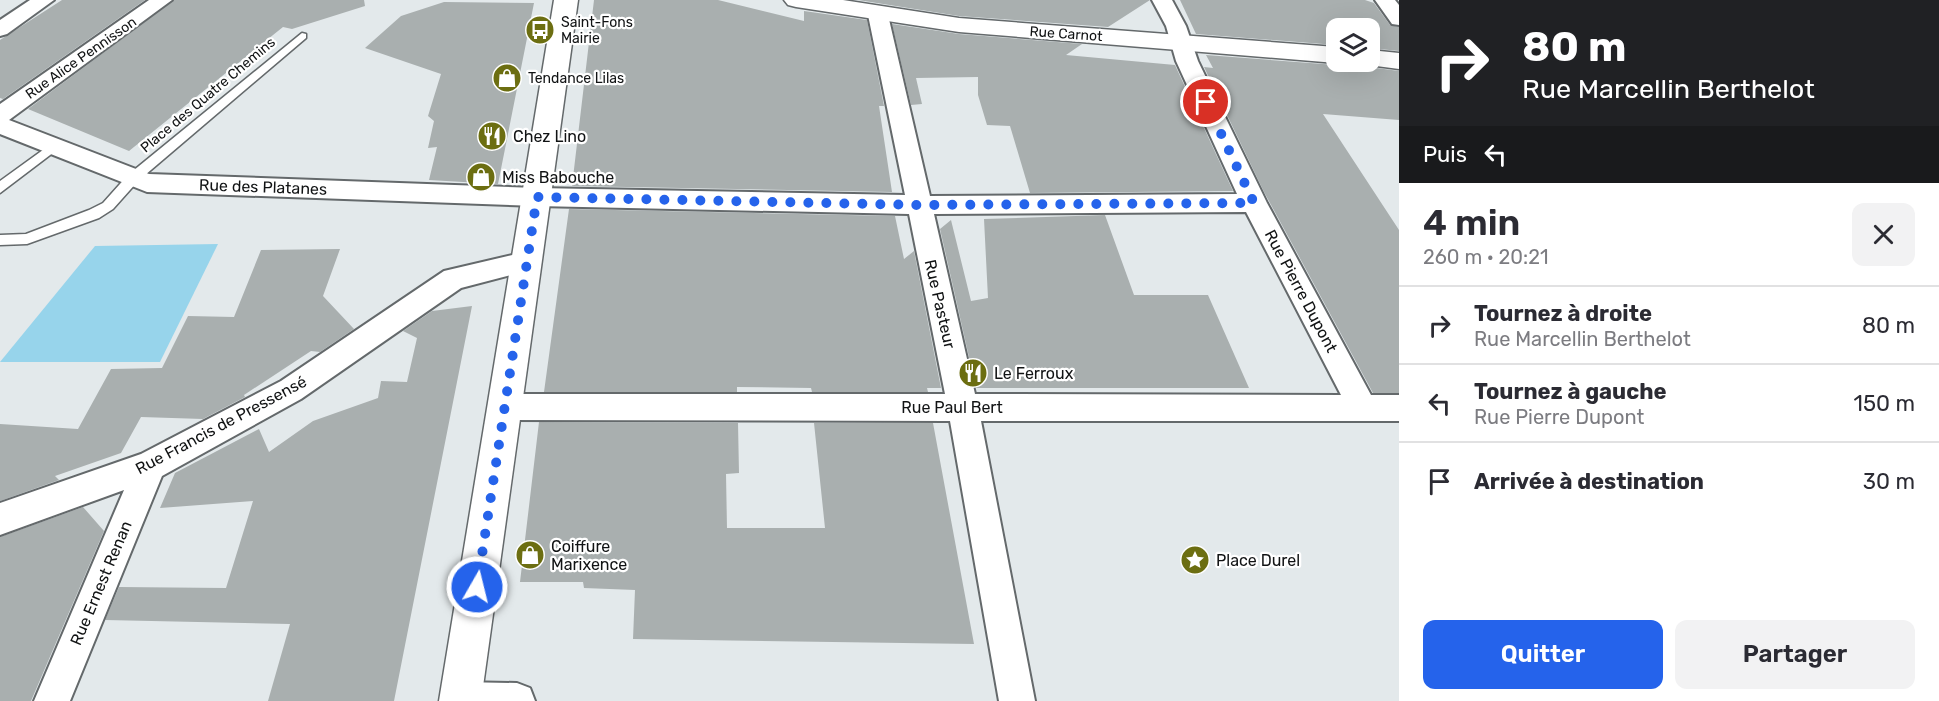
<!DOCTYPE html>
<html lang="fr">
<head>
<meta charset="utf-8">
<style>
  :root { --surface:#fff; --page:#f2f2f3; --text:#2b2b33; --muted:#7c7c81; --line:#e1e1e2; --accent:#2563eb }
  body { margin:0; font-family:Rubik,sans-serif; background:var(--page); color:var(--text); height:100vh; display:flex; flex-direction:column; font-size:22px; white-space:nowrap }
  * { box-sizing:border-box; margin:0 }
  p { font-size:20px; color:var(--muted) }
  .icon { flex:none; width:33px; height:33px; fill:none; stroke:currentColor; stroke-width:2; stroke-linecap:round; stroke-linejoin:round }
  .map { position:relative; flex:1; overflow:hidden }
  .details { display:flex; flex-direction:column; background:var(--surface); width:540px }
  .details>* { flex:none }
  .hud { background:#202124; color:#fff; overflow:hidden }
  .tools { position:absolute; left:1326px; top:18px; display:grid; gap:12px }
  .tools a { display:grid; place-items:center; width:54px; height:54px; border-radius:12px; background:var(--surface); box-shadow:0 6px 24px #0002; font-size:30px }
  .pin { position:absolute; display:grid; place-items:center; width:51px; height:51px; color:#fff; margin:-26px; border:3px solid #fff; border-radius:50%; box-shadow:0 2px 6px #0007 }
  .me { position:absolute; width:66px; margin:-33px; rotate:8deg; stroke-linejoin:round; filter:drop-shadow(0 0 4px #0008) }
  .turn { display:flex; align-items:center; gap:21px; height:126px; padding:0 24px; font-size:27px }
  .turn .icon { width:78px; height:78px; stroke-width:2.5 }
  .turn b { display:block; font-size:42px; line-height:51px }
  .then { display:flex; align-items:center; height:57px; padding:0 24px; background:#0003; gap:12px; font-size:22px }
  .round { display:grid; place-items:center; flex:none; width:63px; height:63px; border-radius:12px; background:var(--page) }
  .headline { display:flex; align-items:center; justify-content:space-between; height:102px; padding:0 24px }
  h1 { font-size:36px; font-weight:600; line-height:45px }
  .button { display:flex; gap:12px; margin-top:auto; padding:12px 24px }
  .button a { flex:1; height:69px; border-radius:12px; background:var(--accent); color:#fff; font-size:24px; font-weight:600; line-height:69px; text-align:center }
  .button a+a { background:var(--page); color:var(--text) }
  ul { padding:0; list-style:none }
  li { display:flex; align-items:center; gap:18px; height:78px; padding:0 24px; border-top:2px solid var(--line) }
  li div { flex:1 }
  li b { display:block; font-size:22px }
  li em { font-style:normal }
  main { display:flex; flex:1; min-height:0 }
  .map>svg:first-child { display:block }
  .green { fill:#97d4eb }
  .building { fill:#a9afaf }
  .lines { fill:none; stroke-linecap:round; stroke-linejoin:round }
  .service-casing { stroke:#64696b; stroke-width:3 }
  .minor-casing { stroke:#64696b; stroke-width:4 }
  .secondary-casing { stroke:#64696b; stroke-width:3 }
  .primary-casing { stroke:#64696b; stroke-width:3 }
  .service { fill:#fff; fill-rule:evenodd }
  .minor { fill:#fff; fill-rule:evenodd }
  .secondary { fill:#fff; fill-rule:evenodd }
  .primary { fill:#fff; fill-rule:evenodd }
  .route { stroke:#2563eb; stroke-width:10; stroke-dasharray:0 18 }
  .labels { text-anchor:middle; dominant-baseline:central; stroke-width:4.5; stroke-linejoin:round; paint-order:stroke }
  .far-poi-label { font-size:14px; fill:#111314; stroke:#fff; text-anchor:start }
  .far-street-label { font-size:14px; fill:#111314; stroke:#fff }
  .poi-label { font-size:16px; fill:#111314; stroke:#fff; text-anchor:start }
  .street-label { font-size:16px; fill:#111314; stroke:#fff }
</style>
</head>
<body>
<main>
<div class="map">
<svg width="1399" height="701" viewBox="0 0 1399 701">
  <rect width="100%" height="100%" fill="#e3e9eb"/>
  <path class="green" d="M 218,244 L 160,362 L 0,362 L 95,246 Z"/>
  <path class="building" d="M 62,0 L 145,0 L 3,99 L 0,98 L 0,40 Z
    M 174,0 L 364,0 L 365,6 L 292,29 L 283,27 L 129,151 L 28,109 Z
    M 594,0 L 718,0 L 804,21 L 804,11 L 867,20 L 884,106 L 879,106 L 892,192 L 572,186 Z
    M 858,0 L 1150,0 L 1108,27 L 959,16 Z
    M 1180,0 L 1365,0 L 1374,3 L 1390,25 L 1399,27 L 1399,51 L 1370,48 L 1370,28 L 1336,28 L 1336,45 L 1196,34 Z
    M 444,2 L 534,3 L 498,184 L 429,180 L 437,147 L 428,148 L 434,121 L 428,116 L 441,74 L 365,48 L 401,16 Z
    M 892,24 L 959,34 L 1082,44 L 1066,55 L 1175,65 L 1233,191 L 1030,193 L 1010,126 L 987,125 L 978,95 L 978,77 L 916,78 L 922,104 L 911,105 Z
    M 1206,55 L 1336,65 L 1344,62 L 1358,62 L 1361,66 L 1399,71 L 1399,120 L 1323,114 L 1399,230 L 1399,393 L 1373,393 L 1264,192 L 1204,67 L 1213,68 Z
    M 569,209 L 895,216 L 904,259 L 914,251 L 941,388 L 927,388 L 928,392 L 812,392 L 811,388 L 737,387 L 737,392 L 544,392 Z
    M 1105,215 L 1134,295 L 1208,295 L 1249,388 L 976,388 L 940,229 L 951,220 L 971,301 L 988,298 L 984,219 Z
    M 340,249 L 323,296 L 354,329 L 320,352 L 311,351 L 244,395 L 245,397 L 203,419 L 141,417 L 121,453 L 55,476 L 59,480 L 0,501 L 0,424 L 78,429 L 111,369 L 162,368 L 188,316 L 234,317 L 261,250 Z
    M 472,306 L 394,701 L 268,701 L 290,624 L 105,620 L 119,587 L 226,588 L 253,501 L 160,508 L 175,473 L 259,429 L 269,452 L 313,421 L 378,398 L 381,381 L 407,382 L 417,338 L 403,331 L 432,311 Z
    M 539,422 L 738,423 L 739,473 L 726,474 L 727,528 L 825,528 L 814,423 L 933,423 L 974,644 L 633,639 L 635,590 L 584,588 L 583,582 L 520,582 Z
    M 83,507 L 104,531 L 52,652 L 31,701 L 0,701 L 0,537 Z"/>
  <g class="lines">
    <g class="service-casing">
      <path id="service" d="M 302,33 L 306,34 L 306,38 L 138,181 L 113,209 L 99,218 L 27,244 L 0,245 L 0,235 L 26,234 L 89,210 L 103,203 L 128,175 Z
        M 54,142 L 60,146 L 58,149 L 0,193 L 0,181 Z"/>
    </g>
    <g class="minor-casing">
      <path id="minor" d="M 30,0 L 54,0 L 7,34 L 0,36 L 0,20 Z
        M 149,0 L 172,0 L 9,120 L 149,174 L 537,188 L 905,195 L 868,15 L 871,11 L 885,11 L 888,15 L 930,196 L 1237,194 L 1176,61 L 1166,26 L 1152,0 L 1172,0 L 1186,26 L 1198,61 L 1267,203 L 1371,395 L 1399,395 L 1399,421 L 981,421 L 1035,701 L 999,701 L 950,421 L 504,420 L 493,416 L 489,407 L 493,398 L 504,394 L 945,394 L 909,214 L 537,206 L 147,192 L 0,134 L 0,104 ZM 1246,212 L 1341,395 L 975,394 L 934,214 Z
        M 1375,0 L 1395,0 L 1399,5 L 1399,25 L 1392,24 Z
        M 525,252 L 534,255 L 538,262 L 534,269 L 461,288 L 301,399 L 162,476 L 70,701 L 34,701 L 124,490 L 0,535 L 0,503 L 141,454 L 281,381 L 444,271 Z
        M 460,682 L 517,683 L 530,688 L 535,701 L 442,701 L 447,687 Z"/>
    </g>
    <g class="secondary-casing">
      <path id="secondary" d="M 784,0 L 843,0 L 959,18 L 1336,47 L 1336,62 L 1342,62 L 1336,63 L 959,32 L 796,7 L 788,5 Z
        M 1370,50 L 1399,53 L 1399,69 L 1361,64 L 1360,62 L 1370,62 Z"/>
    </g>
    <g class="primary-casing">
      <path id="primary" d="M 554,0 L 578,0 L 481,701 L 439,701 Z"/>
    </g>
    <use href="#service" class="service"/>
    <use href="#minor" class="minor"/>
    <use href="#secondary" class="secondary"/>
    <use href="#primary" class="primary"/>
  </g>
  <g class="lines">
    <path class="route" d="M 477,587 L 537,197 L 918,205 L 1254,203 L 1206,102"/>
  </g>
  <defs>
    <g id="bus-disc" transform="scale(1.5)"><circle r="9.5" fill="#6c6e11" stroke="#fff"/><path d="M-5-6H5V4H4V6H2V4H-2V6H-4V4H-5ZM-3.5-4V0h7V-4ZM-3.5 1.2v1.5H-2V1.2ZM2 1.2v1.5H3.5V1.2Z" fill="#fff"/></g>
    <g id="shop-disc" transform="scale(1.5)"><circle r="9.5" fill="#6c6e11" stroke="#fff"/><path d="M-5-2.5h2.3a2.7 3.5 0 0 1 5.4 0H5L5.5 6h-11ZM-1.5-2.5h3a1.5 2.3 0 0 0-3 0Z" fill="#fff"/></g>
    <g id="restaurant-disc" transform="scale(1.5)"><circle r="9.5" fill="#6c6e11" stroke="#fff"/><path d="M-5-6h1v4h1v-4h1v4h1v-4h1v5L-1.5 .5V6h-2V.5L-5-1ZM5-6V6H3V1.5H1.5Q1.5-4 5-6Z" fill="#fff"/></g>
    <g id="sight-disc" transform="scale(1.5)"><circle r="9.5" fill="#6c6e11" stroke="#fff"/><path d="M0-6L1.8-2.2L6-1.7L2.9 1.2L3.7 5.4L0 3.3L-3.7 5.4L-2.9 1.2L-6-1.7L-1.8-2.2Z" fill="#fff"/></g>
  </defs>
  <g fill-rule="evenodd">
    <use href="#bus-disc" x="540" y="30"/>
    <use href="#shop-disc" x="507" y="78"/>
    <use href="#restaurant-disc" x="492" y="136"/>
    <use href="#shop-disc" x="481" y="177"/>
    <use href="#restaurant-disc" x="973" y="373"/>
    <use href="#shop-disc" x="530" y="555"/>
    <use href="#sight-disc" x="1195" y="560"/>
  </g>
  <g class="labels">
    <g class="far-poi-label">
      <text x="561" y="22">Saint-Fons<tspan x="561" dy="16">Mairie</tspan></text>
      <text x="528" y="78">Tendance Lilas</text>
    </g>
    <g class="far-street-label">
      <text transform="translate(1066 34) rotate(4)">Rue Carnot</text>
      <text transform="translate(81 58) rotate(-35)">Rue Alice Pennisson</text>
      <text transform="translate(208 95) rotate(-40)">Place des Quatre Chemins</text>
    </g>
    <g class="poi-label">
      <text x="513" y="136">Chez Lino</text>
      <text x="502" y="177">Miss Babouche</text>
      <text x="994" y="373">Le Ferroux</text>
      <text x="551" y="546">Coiffure<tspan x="551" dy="18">Marixence</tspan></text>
      <text x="1216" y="560">Place Durel</text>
    </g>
    <g class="street-label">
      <text transform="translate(263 187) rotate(2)">Rue des Platanes</text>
      <text transform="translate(1301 291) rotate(62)">Rue Pierre Dupont</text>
      <text transform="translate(940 304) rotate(77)">Rue Pasteur</text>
      <text x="952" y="407">Rue Paul Bert</text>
      <text transform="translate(221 425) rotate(-28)">Rue Francis de Pressensé</text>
      <text transform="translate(101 583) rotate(-67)">Rue Ernest Renan</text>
    </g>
  </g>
</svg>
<div class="tools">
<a><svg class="icon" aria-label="layers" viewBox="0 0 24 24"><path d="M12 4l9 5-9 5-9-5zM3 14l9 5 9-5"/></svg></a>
</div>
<div class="pin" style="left:1206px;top:102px;background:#d93025"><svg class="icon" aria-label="arrive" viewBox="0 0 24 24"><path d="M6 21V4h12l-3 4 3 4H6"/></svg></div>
<svg class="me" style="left:477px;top:587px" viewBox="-20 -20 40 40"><circle r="17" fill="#2563eb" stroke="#fff" stroke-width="3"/><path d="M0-11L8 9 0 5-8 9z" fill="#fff"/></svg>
</div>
<section class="details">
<div class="hud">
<div class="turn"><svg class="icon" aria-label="right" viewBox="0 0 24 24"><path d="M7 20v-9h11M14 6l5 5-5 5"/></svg><div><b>80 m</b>Rue Marcellin Berthelot</div></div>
<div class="then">Puis<svg class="icon" aria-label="left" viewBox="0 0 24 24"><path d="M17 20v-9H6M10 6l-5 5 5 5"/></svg></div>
</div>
<div class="headline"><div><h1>4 min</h1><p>260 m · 20:21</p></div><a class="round"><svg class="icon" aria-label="close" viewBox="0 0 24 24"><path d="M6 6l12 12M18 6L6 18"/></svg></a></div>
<ul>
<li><svg class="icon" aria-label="right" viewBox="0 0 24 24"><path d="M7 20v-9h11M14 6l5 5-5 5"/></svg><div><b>Tournez à droite</b><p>Rue Marcellin Berthelot</p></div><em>80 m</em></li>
<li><svg class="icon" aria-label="left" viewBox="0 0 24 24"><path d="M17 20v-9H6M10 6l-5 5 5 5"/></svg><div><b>Tournez à gauche</b><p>Rue Pierre Dupont</p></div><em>150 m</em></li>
<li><svg class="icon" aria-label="arrive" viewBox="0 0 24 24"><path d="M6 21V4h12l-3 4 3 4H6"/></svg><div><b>Arrivée à destination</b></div><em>30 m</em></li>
</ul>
<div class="button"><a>Quitter</a><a>Partager</a></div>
</section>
</main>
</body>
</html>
